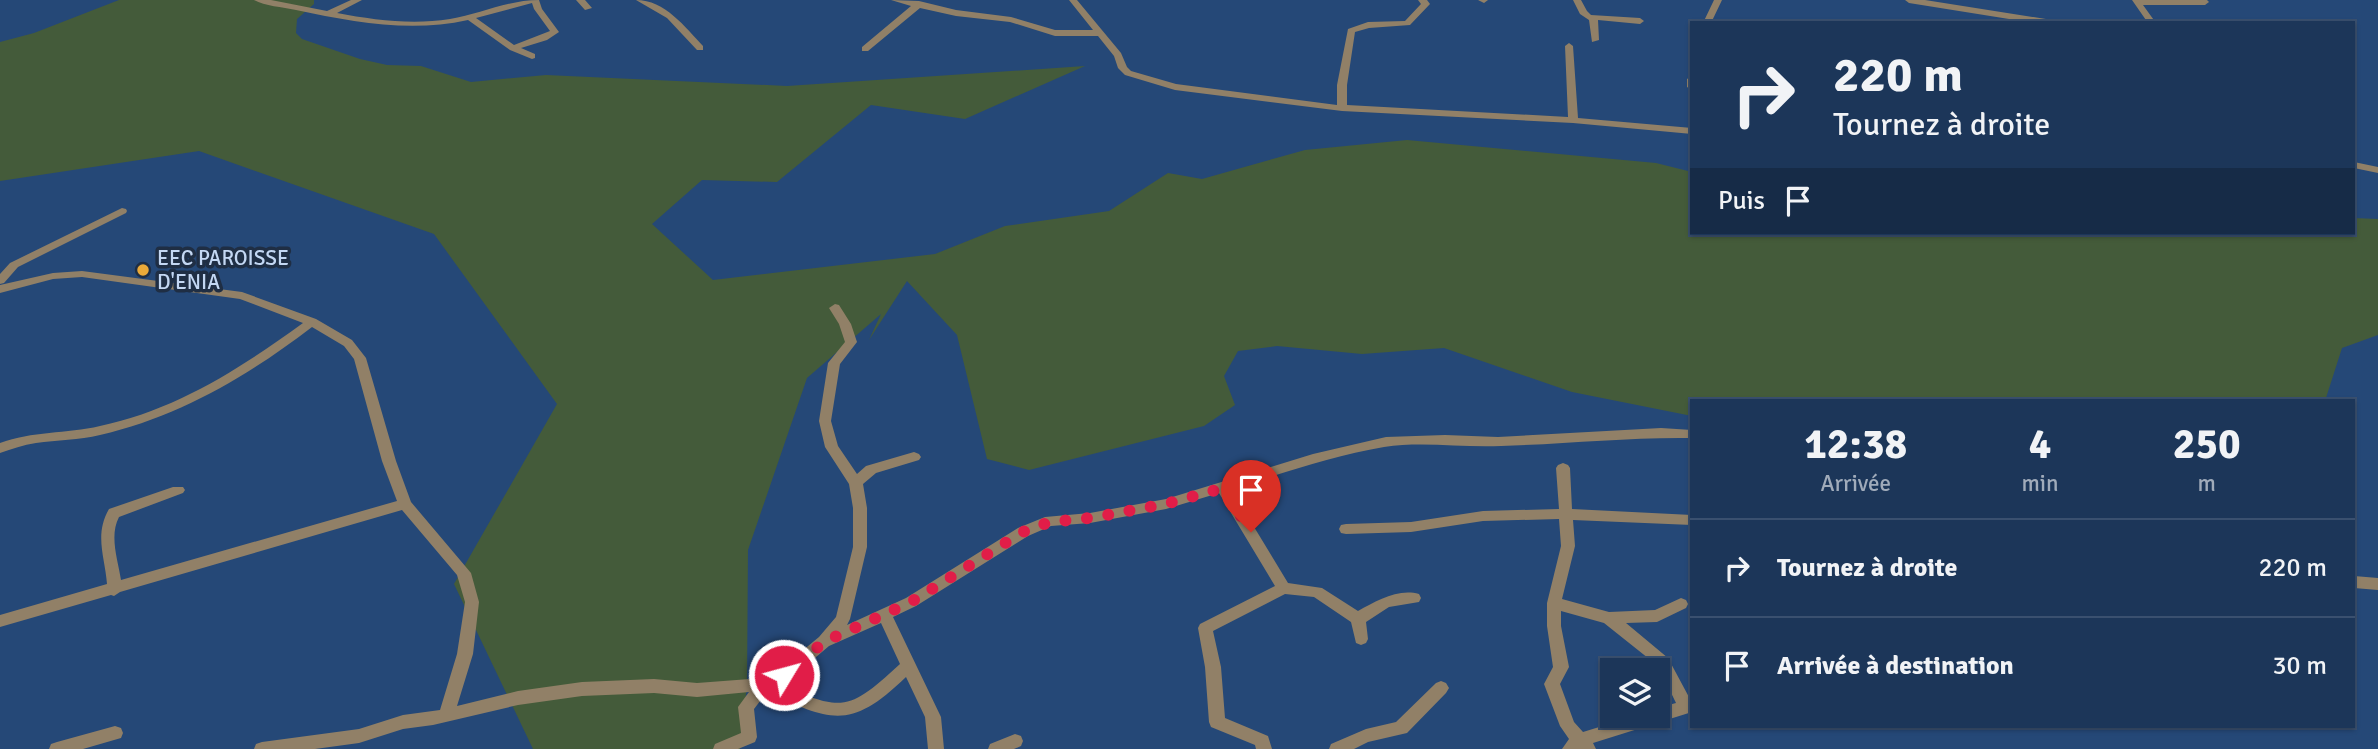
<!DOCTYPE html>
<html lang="fr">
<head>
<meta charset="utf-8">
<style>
  :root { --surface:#1c3659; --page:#253e5f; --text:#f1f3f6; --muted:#a0abba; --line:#3a506f }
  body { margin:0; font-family:Signika,sans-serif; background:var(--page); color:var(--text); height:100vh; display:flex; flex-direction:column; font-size:26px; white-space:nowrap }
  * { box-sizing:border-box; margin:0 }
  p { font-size:23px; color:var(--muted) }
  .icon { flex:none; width:38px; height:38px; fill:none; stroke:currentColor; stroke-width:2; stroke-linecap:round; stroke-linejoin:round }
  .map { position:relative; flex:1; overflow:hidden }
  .details { position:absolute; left:1690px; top:399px; width:665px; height:329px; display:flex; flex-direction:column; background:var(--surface); border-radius:0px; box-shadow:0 2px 5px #0004,0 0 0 2px var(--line) }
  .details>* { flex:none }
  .guide { position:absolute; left:1690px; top:21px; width:665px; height:214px; border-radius:0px; box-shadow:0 2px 5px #0004,0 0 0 2px var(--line); background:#1c3659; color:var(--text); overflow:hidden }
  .fabs { position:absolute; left:1600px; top:658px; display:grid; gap:14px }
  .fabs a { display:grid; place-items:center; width:70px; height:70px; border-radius:0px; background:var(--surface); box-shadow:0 2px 5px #0004,0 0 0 2px var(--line); font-size:35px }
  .pin { position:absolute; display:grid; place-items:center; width:60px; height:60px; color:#fff; margin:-72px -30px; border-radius:50% 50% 50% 0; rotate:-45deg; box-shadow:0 0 7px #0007 }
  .pin .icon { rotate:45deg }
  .me { position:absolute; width:77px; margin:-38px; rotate:53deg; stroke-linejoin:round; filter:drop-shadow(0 0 5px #0008) }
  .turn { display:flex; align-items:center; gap:24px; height:147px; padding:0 28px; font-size:32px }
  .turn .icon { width:91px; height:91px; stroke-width:2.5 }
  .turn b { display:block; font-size:49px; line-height:60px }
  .then { display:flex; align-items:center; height:66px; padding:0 28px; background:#0003; gap:14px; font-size:26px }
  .eta { display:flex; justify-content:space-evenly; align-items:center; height:119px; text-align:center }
  .eta b { font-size:42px; font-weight:800; line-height:49px }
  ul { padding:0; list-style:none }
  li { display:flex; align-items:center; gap:21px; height:98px; padding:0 28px; border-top:2px solid var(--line) }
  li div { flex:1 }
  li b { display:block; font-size:26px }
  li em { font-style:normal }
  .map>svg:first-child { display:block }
  .green { fill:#445b3a }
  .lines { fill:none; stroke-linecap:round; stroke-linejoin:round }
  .minor { fill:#918067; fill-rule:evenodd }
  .route { stroke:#e11d48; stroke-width:12; stroke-dasharray:0 21.6 }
  .poi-dot { fill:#ebaa39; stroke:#1f2e44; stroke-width:2.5 }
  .labels { text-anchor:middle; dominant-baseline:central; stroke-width:7; stroke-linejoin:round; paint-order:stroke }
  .poi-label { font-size:21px; fill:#c3d7f3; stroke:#1f2e44; text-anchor:start }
</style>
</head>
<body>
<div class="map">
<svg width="2378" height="749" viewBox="0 0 2378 749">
  <rect width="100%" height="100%" fill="#254877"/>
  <path class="green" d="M 119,0 L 314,0 L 314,4 L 297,19 L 296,33 L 302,39 L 360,59 L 387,65 L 421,66 L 471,82 L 546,75 L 787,86 L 1085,66 L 965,119 L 871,105 L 777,182 L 702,180 L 652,224 L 713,280 L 935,254 L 1005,226 L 1109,211 L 1168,173 L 1202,179 L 1305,150 L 1407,140 L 1656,163 L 1692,172 L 1692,233 L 2354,233 L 2354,218 L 2378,219 L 2378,335 L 2342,348 L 2325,401 L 1692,401 L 1692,416 L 1572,392 L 1444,348 L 1362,354 L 1277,346 L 1238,351 L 1224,376 L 1235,405 L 1204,426 L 1029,470 L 987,459 L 957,335 L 907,281 L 869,340 L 881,314 L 807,378 L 748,550 L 747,685 L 740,749 L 533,749 L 454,584 L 557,404 L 434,234 L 199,151 L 0,181 L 0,42 L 34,33 Z"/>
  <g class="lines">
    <path class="minor" d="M 254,0 L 271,0 L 327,11 L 351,0 L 362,0 L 337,13 C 374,20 412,25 450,19 C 480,14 508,0 539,0 L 542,9 L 559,32 L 547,40 L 521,48 L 535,54 L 535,58 L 532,59 L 510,50 L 468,20 C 410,33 353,22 296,10 C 282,7 265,6 254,0 ZM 532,3 L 534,9 L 550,31 L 514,45 L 476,18 Z
      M 576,0 L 585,0 L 592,8 L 585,10 Z
      M 636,0 C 665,0 685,27 703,46 L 703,50 L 697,50 L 667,18 Z
      M 891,0 L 919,1 L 956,10 L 1011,17 L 1055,30 L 1093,30 L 1069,0 L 1077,0 L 1121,53 L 1127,67 L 1131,71 L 1176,84 L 1337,105 L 1337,85 L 1348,29 L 1368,22 L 1405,21 L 1421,4 L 1418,0 L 1427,0 L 1430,4 L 1410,25 L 1369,28 L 1355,32 L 1347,85 L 1347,105 L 1568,117 L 1565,46 L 1569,43 L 1573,46 L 1578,118 L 1692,128 L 1692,134 L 1573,123 L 1342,111 L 1175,90 L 1125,75 L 1118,68 L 1114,56 L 1098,36 L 1055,36 L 1010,22 L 956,16 L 920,8 L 868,51 L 862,51 L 862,47 L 911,6 Z
      M 1478,0 L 1488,0 L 1484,3 Z
      M 1573,0 L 1581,0 L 1587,11 L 1591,15 L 1640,18 L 1644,21 L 1640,24 L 1598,20 L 1599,40 L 1592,42 L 1589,20 L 1580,14 Z
      M 1714,0 L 1722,0 L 1711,23 L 1703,23 Z
      M 1905,0 L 1925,0 L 2052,20 L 2056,23 L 2034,23 L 1909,3 Z
      M 2132,0 L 2207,0 L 2209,2 L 2205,5 L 2143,5 L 2156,23 L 2148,23 Z
      M 1692,76 L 1692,90 L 1687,87 L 1687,79 Z
      M 2354,162 L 2378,167 L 2378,173 L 2354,168 Z
      M 122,208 L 126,209 L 127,211 L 126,213 L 18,267 L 4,283 L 0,284 L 0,274 L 10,263 Z
      M 82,271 L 242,292 L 316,319 L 352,340 L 366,358 L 396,461 L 411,502 L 471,573 L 479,602 L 473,654 L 457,706 L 518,691 L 582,682 L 654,679 L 697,683 L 763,678 L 779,670 L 819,637 L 836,617 L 853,547 L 853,508 L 849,484 L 825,447 L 819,421 L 828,363 L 845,342 L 839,324 L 829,308 L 835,304 L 839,305 L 851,324 L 857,342 L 840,364 L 831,421 L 838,446 L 857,474 L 866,466 L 914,452 L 919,454 L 921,457 L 919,460 L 876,473 L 863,484 L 867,508 L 867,547 L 850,619 L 847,625 L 906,598 L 1018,528 L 1045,517 L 1090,513 L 1166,499 L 1313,454 L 1386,437 L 1445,435 L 1498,437 L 1661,428 L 1692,430 L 1692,438 C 1628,437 1565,444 1501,446 C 1463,448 1423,441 1384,447 C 1332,456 1281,474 1231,489 L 1288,583 L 1322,588 L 1358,611 C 1376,601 1398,588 1419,594 L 1421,598 L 1419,602 L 1389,607 L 1366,622 L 1368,639 L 1366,643 L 1361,645 L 1356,643 L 1351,622 L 1314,597 L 1285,594 L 1213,631 L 1221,667 L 1225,718 L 1268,736 L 1272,749 L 1256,749 L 1255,745 L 1211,727 L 1209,722 L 1205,667 L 1198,628 L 1200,624 L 1275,586 L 1219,493 L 1166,509 L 1090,523 L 1051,526 L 1028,536 L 916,606 L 893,617 L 941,717 L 944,749 L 928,749 L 925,717 L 906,677 C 851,730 832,722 767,692 L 754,709 L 757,737 L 755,742 L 738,749 L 713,749 L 715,744 L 741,733 L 738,707 L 749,692 L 697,697 L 654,693 L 582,696 L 518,705 L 433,725 L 403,729 L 359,743 L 315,749 L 254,749 L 256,744 L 262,742 L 359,729 L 403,715 L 440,710 L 457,654 L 465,602 L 457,575 L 402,510 L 120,592 L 114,596 L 111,595 L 0,627 L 0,615 L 107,584 C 105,557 94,535 109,509 L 173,487 L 183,487 L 185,490 L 183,493 L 119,517 C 109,536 118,560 121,580 L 397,501 L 382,461 L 354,359 L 344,346 L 312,327 C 248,376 179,417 100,435 C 79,440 57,440 36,443 C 23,445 12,449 0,453 L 0,443 C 32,431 66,434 100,426 C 176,410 241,368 303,323 L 240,299 L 82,277 L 53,279 L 0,293 L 0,285 L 53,273 ZM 881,623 L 900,664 C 850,710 843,713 780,684 L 789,680 L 829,646 Z
      M 1563,463 L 1568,465 L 1570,468 L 1572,509 L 1692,515 L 1692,525 L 1573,520 L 1575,546 L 1562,599 L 1609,612 L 1655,610 L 1681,598 L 1686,600 L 1688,604 L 1686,608 L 1657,622 L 1626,623 L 1668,658 L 1690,699 L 1692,698 L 1692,712 L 1593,743 L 1596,749 L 1562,749 L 1569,739 L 1560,726 L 1544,684 L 1553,667 L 1547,626 L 1547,603 L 1561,546 L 1559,519 L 1483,521 L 1411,532 L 1346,534 L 1341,533 L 1339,529 L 1341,525 L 1346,524 L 1411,522 L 1483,511 L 1559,509 L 1556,468 L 1558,465 ZM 1561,611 L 1604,623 L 1658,666 L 1676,703 L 1657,708 L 1657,716 L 1635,716 L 1583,732 L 1574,722 L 1560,684 L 1569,667 L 1561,626 Z
      M 2354,576 L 2378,578 L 2378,590 L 2354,588 Z
      M 1441,681 L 1446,683 L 1449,688 L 1446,693 L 1407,733 L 1368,742 L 1354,749 L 1329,749 L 1331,744 L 1366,729 L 1396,722 L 1436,683 Z
      M 115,726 L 121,728 L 123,733 L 121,738 L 83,749 L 49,749 L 51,744 L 57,742 Z
      M 1015,734 L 1021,736 L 1023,741 L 1021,746 L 1014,749 L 988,749 L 990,744 Z"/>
  </g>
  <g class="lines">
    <path class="route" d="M 784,675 L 824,642 L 911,602 L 1023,532 L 1050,522 L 1090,518 L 1166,504 L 1223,488 L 1251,532"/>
  </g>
  <circle class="poi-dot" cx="143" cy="270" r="7"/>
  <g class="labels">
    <g class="poi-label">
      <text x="157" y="258">EEC PAROISSE<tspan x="157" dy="24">D'ENIA</tspan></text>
    </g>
  </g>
</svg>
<div class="fabs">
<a><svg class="icon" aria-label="layers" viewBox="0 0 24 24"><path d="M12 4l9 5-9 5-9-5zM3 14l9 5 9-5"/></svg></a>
</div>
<div class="pin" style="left:1251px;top:532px;background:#d93025"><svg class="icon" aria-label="arrive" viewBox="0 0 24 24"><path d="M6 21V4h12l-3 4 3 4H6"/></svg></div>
<svg class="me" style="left:784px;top:675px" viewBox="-20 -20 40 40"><circle r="17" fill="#e11d48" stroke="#fff" stroke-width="3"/><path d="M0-11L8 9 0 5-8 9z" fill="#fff"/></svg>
<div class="guide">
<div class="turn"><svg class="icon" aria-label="right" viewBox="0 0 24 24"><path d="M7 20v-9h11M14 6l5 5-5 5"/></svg><div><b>220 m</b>Tournez à droite</div></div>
<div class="then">Puis<svg class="icon" aria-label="arrive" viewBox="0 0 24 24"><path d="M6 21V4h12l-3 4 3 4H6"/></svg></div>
</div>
<section class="details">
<div class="eta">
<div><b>12:38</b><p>Arrivée</p></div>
<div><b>4</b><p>min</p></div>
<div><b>250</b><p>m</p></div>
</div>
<ul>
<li><svg class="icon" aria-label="right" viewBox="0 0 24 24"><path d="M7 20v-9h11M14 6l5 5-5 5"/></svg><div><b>Tournez à droite</b></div><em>220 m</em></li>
<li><svg class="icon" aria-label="arrive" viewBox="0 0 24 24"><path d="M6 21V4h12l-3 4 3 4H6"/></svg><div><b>Arrivée à destination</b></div><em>30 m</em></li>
</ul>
</section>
</div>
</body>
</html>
